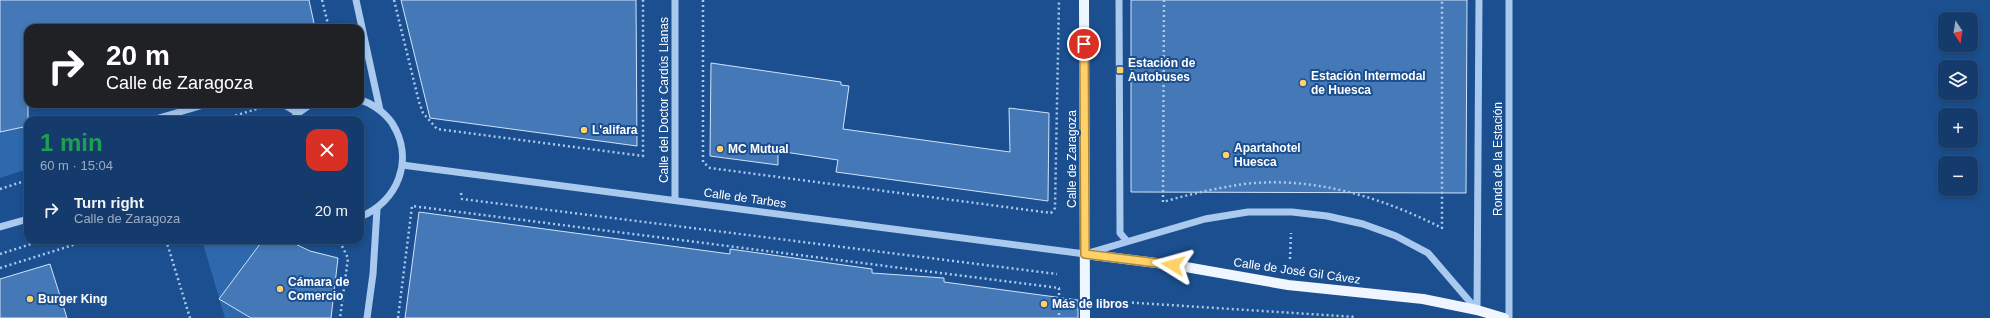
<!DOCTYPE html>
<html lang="en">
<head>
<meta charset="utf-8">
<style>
  :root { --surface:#143b6b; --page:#1d4271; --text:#f1f3f6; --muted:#9dadc1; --line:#33557e }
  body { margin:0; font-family:Helvetica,sans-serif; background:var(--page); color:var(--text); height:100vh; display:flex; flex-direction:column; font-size:15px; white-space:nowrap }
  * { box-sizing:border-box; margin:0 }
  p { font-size:13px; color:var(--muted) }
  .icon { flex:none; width:22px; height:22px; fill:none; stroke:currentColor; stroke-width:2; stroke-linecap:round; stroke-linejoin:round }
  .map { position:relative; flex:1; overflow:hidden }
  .panel { position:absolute; left:24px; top:116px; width:340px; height:128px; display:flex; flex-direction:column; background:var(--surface); border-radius:12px; box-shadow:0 2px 6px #0003,0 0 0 1px var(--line) }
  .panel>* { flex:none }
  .guide { position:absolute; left:24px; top:24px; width:340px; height:84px; border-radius:12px; box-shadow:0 2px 6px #0003,0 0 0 1px var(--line); background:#202124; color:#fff; overflow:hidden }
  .needle { width:26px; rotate:168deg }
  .buttons { position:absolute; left:1938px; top:12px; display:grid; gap:8px }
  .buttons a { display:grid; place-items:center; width:40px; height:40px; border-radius:8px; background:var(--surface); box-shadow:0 2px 6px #0003,0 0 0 1px var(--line); font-size:20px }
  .pin { position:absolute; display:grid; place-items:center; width:34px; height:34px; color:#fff; margin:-17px; border:2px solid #fff; border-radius:50%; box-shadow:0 1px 4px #0007 }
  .me { position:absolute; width:44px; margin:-22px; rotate:278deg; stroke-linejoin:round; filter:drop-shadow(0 0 3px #0008) }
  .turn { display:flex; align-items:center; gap:14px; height:84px; padding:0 16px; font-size:18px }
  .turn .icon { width:52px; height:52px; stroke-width:2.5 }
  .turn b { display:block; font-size:28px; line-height:34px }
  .round { display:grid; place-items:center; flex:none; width:42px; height:42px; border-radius:12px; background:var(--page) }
  .head { display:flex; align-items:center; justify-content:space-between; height:68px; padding:0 16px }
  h1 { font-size:24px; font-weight:700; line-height:30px; color:#1e9e55 }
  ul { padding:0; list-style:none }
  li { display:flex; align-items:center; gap:12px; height:52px; padding:0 16px }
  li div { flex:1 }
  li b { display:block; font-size:15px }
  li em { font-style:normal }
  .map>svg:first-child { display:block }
  .green { fill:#2e69ad }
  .building { fill:#4478b7; stroke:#cfe3fa }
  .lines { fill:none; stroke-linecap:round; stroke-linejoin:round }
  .path { stroke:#a9c9ee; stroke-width:2.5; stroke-dasharray:2 3; stroke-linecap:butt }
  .minor { stroke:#a9c9ee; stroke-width:7 }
  .major { stroke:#f0f6ff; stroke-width:10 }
  .route-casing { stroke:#a68842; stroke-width:10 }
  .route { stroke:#ffd166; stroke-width:7 }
  .poi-dot { fill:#ffd166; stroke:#1b4f8f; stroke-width:1.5 }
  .labels { text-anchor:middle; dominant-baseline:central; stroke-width:4; stroke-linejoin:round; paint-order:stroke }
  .poi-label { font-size:12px; font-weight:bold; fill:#fff; stroke:#1b4f8f; text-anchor:start }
  .street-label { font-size:12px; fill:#fff; stroke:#1b4f8f }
</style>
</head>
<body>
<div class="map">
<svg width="1990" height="318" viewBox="0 0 1990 318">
  <rect width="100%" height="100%" fill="#1b4f8f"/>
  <path class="green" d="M 28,126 L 28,169 L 0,178 L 0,132 Z
    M 202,240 L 263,240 L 219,299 L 249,317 L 260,300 L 278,318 L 225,318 Z"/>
  <path class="building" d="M 0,0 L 309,0 L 315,28 L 28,28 L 28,126 L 0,132 Z
    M 401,0 L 636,0 L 637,146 L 430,118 Z
    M 1131,0 L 1467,0 L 1466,193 L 1131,192 Z
    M 711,63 L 841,82 L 841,85 L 849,86 L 843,129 L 1010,152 L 1009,108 L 1049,113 L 1048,201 L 836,172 L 838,160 L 778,151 L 778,165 L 710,156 Z
    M 419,212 L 730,254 L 730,249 L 872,269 L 872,273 L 944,278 L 944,282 L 1078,300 L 1078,318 L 405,318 Z
    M 263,240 L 287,240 L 310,251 L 338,258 L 331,318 L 251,318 L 219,299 Z
    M 50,264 L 67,318 L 0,318 L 0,279 Z"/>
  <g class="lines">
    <path class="path" d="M 322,0 L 329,28
      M 394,0 L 419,102 L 423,113 L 437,129 L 643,156 L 643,0
      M 703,0 L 703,162 L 710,168 L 1051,213 L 1055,208 L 1059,0
      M 1164,0 L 1163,202 C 1190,194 1217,188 1244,184 C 1313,176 1381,197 1442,228 L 1442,0
      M 221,120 L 260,108 L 262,104
      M 0,189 L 28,180
      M 461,193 L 462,199 L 1057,274
      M 166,240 L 190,318
      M 334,240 L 342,246 L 348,258 L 340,318
      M 0,254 L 44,240
      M 1290,259 L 1291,233
      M 0,268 L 89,240
      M 1107,301 L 1356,317
      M 398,318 L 412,206 L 1059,288 L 1059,318"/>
    <path class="minor" d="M 356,0 L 380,110
      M 1119,0 L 1120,233 L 1126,240
      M 1509,0 L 1509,318
      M 360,100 C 372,103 385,113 392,123 C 415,159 398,202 360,217
      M 283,104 L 298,113
      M 152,120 L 207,104
      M 292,120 L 298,113 L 311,104
      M 402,165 L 1085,254 L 1205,219 L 1248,212 L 1292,212 L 1327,216 L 1363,224 L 1396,236 L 1428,253 L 1477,310
      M 675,199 L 675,0
      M 0,227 L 28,219
      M 1477,310 L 1479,0
      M 367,318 L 373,274 L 377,209"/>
    <path class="major" d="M 1084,0 L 1085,318
      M 1085,254 L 1180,266 L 1288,285 L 1423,299 L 1477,310 L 1504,318"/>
  </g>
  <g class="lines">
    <g class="route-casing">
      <path id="route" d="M 1084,44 L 1085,254 L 1173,265"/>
    </g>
    <use href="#route" class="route"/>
  </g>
  <g class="poi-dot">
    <rect x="1116" y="66" width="8" height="8" rx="2"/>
    <circle cx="1303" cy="83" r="4"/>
    <circle cx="584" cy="130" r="4"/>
    <circle cx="720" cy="149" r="4"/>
    <circle cx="1226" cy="155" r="4"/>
    <circle cx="280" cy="289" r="4"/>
    <circle cx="30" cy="299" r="4"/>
    <circle cx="1044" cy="304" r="4"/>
  </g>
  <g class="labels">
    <g class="poi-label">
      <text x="1128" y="63">Estación de<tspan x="1128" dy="14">Autobuses</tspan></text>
      <text x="1311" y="76">Estación Intermodal<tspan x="1311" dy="14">de Huesca</tspan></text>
      <text x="592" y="130">L'alifara</text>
      <text x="1234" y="148">Apartahotel<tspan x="1234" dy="14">Huesca</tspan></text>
      <text x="728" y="149">MC Mutual</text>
      <text x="288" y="282">Cámara de<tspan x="288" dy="14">Comercio</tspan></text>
      <text x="38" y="299">Burger King</text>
      <text x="1052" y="304">Más de libros</text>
    </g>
    <g class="street-label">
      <text transform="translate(664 100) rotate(-90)">Calle del Doctor Cardús Llanas</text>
      <text transform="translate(1072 159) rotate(-90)">Calle de Zaragoza</text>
      <text transform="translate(1498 159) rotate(-90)">Ronda de la Estación</text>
      <text transform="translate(745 198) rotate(8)">Calle de Tarbes</text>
      <text transform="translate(1297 271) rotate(8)">Calle de José Gil Cávez</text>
    </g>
  </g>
</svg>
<div class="buttons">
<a><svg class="needle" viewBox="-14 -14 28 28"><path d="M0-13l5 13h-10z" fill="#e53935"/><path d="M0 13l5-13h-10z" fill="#9dadc1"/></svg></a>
<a><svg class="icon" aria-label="layers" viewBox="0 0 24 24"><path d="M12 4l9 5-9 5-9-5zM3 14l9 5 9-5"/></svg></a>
<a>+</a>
<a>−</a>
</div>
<div class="pin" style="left:1084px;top:44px;background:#d93025"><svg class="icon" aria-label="arrive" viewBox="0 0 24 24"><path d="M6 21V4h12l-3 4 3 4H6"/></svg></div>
<svg class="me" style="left:1173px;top:265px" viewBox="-20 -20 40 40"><path d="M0-17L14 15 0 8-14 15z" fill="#ffd166" stroke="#fff" stroke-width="4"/></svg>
<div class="guide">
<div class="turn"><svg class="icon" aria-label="right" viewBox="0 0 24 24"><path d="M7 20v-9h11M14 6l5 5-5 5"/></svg><div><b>20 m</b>Calle de Zaragoza</div></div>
</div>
<section class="panel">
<div class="head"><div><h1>1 min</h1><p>60 m · 15:04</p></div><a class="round" style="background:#d93025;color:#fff"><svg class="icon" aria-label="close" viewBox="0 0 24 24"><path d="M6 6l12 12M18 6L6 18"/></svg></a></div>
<ul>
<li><svg class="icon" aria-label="right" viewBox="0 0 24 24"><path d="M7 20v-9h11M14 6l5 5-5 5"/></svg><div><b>Turn right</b><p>Calle de Zaragoza</p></div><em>20 m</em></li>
</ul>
</section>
</div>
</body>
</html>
